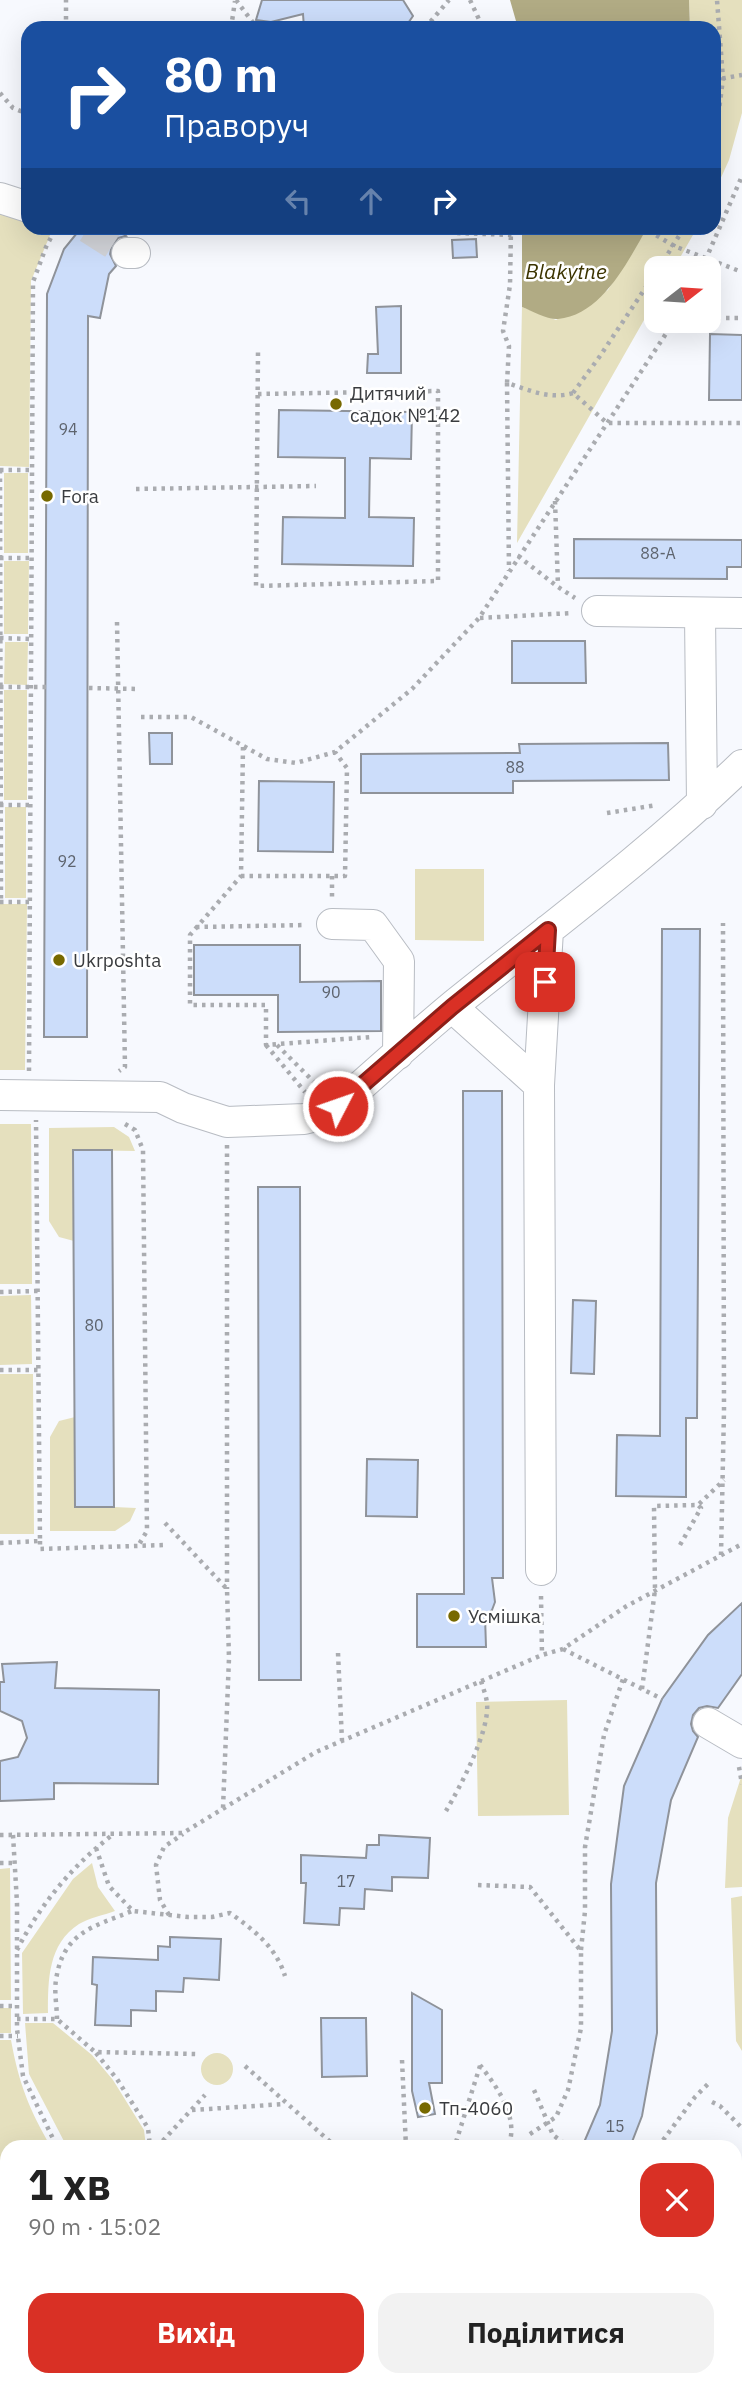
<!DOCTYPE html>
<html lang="uk">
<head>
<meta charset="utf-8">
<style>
  :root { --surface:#fff; --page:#f2f2f2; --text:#222; --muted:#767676; --accent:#d93025 }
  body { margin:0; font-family:"IBM Plex Sans",sans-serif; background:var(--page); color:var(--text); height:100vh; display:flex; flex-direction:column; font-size:26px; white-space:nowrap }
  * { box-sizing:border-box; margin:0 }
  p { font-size:23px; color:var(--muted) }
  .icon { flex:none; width:38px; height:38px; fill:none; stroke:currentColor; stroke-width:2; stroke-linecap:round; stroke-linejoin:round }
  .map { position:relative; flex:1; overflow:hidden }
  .details { position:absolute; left:0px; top:2140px; width:742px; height:247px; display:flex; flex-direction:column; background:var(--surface); border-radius:21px 21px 0 0; box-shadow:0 7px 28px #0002 }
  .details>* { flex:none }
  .guide { position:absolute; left:21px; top:21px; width:700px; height:214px; border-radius:21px; box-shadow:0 7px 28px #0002; background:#1a4fa0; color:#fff; overflow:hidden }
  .needle { width:46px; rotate:73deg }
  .controls { position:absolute; left:644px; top:256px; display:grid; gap:14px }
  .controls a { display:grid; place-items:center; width:77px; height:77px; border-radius:14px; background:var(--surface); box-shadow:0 7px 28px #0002; font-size:35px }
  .pin { position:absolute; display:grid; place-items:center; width:60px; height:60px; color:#fff; margin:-30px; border-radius:14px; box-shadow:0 4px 10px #0006 }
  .me { position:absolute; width:77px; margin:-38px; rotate:49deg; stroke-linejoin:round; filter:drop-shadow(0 0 5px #0008) }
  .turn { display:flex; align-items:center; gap:24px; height:147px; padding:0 28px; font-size:32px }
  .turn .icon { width:91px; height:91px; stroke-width:2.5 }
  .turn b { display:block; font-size:49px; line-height:60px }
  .lanes { display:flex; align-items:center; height:66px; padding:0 28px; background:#0003; justify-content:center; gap:35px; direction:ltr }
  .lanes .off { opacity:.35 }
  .round { display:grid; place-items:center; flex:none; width:74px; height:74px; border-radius:21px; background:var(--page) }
  .head { display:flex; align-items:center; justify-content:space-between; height:119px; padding:0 28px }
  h1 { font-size:42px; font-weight:700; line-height:52px }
  .action { display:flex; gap:14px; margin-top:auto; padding:14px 28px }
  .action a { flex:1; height:80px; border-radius:21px; background:var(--accent); color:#fff; font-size:28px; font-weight:700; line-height:80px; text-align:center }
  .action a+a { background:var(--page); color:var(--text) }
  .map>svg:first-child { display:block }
  .green { fill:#e5e0be }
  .water { fill:#b1ab84 }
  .building { fill:#ccddfa; stroke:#8f939a; stroke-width:2 }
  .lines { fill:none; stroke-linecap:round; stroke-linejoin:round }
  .minor-tunnel { stroke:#d1d3d8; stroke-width:30; stroke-dasharray:30 15; stroke-linecap:butt }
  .minor-casing { stroke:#b8bcc3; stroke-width:32 }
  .path { stroke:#aaacb0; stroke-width:4.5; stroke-dasharray:3.5 5; stroke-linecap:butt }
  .minor { stroke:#fff; stroke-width:30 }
  .route-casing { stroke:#8d1f18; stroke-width:18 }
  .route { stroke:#d93025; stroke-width:12 }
  .poi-dot { fill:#776900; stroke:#fff; stroke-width:2.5 }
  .labels { text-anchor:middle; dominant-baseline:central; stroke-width:5; stroke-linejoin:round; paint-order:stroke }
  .number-label { font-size:16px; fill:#5e646e }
  .poi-label { font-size:19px; fill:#3a3c3f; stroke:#fff; text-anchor:start }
  .water-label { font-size:21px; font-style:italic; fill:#3c3400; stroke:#fff }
</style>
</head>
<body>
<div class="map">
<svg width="742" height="2386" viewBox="0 0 742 2386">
  <rect width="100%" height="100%" fill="#f7f9fe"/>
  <path class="green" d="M 689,0 L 742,0 L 742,113 L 729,160 L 714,193 L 714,28 L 690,28 Z
    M 0,201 L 28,211 L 28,228 L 53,228 L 31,281 L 29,467 L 0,466 Z
    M 647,228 L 697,228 L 674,268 L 656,268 L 656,299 L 517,543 L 522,307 L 556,320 L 608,290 Z
    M 4,473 L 28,473 L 28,553 L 4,553 Z
    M 4,561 L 29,561 L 28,634 L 4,634 Z
    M 5,642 L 28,642 L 27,685 L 4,684 Z
    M 4,690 L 27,690 L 27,800 L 4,800 Z
    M 5,807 L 26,807 L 26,898 L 5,898 Z
    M 415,869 L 484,869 L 484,941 L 415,940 Z
    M 0,904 L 27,904 L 25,1070 L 0,1070 Z
    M 0,1124 L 31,1124 L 32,1284 L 0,1284 Z
    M 114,1127 L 129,1137 L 135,1151 L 73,1150 L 74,1241 L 59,1237 L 49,1221 L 49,1128 Z
    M 31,1295 L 32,1364 L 0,1365 L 0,1296 Z
    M 0,1374 L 33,1374 L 34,1534 L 0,1534 Z
    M 75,1417 L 114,1507 L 136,1508 L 130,1521 L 115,1531 L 50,1531 L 50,1437 L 59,1421 Z
    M 567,1700 L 569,1815 L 478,1816 L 476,1702 Z
    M 742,1774 L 742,1887 L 725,1888 L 728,1818 Z
    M 92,1863 L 98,1887 L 115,1911 C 104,1915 89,1918 79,1924 C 48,1944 48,1980 48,2013 L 23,2014 L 22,1953 L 73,1879 Z
    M 10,1868 L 11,2000 L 0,2000 L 0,1869 Z
    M 742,1896 L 742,2051 L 736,2041 L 731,1898 Z
    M 0,2008 L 11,2008 L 11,2033 L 0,2033 Z
    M 25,2023 L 53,2023 L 92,2055 L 113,2080 L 144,2130 L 146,2147 L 67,2147 L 29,2074 Z
    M 0,2040 L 11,2040 C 19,2084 29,2109 51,2147 L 7,2147 L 7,2249 L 0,2249 Z
    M201 2069a16 16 0 1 1 32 0a16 16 0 1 1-32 0Z
    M 0,2282 L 7,2295 L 7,2380 L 64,2380 L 69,2386 L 0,2386 Z
    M 82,2380 L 249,2380 L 250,2386 L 88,2386 Z"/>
  <path class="water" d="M 510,0 L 689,0 L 690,28 L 518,28 Z
    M 522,228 L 647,228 C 628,261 602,315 558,319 C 548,320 532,311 522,307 Z"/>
  <path class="building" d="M 262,0 L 403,0 L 413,16 L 406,26 L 304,28 L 303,14 L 271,22 L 256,20 Z
    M 81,228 L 117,228 L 126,236 L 118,238 L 112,245 L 110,254 L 116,266 L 109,274 L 100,318 L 88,316 L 87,1037 L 44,1037 L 47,294 L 64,249 Z
    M 476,239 L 477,257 L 453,258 L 452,240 Z
    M 401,306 L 401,373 L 367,373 L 368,354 L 378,354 L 376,307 Z
    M 710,334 L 742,335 L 742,400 L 709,400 Z
    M 279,410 L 412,412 L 411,459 L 370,458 L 369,517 L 414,518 L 413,566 L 282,564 L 283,517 L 345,518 L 345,458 L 278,457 Z
    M 574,539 L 742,540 L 742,567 L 727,567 L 727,579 L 574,578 Z
    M 512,641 L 585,641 L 586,683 L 512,683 Z
    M 149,733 L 172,733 L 172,764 L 150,764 Z
    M 668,743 L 669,780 L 513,781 L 513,793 L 361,793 L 361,754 L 520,753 L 519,744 Z
    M 259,781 L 334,782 L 333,852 L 258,851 Z
    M 662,929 L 700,929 L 697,1418 L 686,1418 L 686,1497 L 616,1496 L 617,1435 L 660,1436 Z
    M 194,945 L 300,945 L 300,982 L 381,981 L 381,1031 L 278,1032 L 278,995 L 194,995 Z
    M 463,1091 L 502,1091 L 503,1578 L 492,1578 L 495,1602 L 492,1610 L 485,1616 L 486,1647 L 417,1647 L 417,1594 L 464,1594 Z
    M 73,1150 L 112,1150 L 114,1507 L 75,1507 Z
    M 258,1187 L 300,1187 L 301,1680 L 259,1680 Z
    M 573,1300 L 596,1301 L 594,1374 L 571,1373 Z
    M 367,1459 L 418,1460 L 417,1517 L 366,1516 Z
    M 742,1603 L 742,1674 L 718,1708 L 707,1706 L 699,1708 L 693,1715 L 691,1724 L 693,1731 L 698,1737 L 671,1800 L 656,1883 L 657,2033 L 642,2116 L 630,2147 L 582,2147 L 600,2105 L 612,2031 L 611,1884 L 624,1786 L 662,1699 L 708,1635 Z
    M 57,1662 L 55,1688 L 159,1690 L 158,1784 L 54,1783 L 54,1799 L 0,1801 L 0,1761 L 18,1757 L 27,1738 L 22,1721 L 0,1711 L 0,1682 L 4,1682 L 2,1664 Z
    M 379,1835 L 430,1838 L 428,1878 L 392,1877 L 392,1891 L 365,1889 L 364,1909 L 340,1908 L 339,1925 L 304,1923 L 306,1883 L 301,1883 L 301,1855 L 366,1858 L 367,1845 L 379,1845 Z
    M 170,1937 L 221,1939 L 219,1980 L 184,1978 L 183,1992 L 156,1991 L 156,2011 L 131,2010 L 131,2026 L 95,2025 L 97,1985 L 92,1984 L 93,1957 L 158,1960 L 158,1946 L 170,1947 Z
    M 412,1993 L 442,2010 L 442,2083 L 429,2083 L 435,2114 L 418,2117 L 412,2091 Z
    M 321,2018 L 366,2018 L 367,2076 L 322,2077 Z"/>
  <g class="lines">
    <path class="minor-tunnel" d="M 88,228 L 127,253"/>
    <g class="minor-casing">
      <path id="minor" d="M 0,198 L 28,207
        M 127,253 L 135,253
        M 597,611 L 742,613
        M 700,614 L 702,804
        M 332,924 L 373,925 L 399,961 L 398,1054
        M 452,1007 L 539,1085 L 541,1570
        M 539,1085 L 548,930
        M 0,1095 L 160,1097 L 183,1108 L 227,1122 L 304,1119 L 324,1114 L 338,1106 C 377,1072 415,1037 455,1004 C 552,926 652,852 742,765
        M 708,1723 L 742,1743
        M 735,2319 L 742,2314
        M 735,2359 L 742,2355
        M 628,2386 L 638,2380
        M 694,2386 L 703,2380"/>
    </g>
    <path class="path" d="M 236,0 L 257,28
      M 470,0 L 483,28
      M 66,28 L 66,0
      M 231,28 L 235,1
      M 425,28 L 449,0
      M 714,80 L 742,75
      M 0,93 L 13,108 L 28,114
      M 714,148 L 723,79 L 717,0
      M 511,228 L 510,285 L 503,331 L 509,346 L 507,383 C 529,390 550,400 573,393 L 607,423 L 742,423
      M 649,231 L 674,246 L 742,272
      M 457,233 L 512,235
      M 659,268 L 684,228
      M 702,268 L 742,176
      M 709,318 L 742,318
      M 507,383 L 509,571
      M 573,393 L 600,356 L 656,272
      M 258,394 L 438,391 L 438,581 L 256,586 L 258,352
      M 0,470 L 1,902
      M 0,470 L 32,470
      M 136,489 L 316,486
      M 555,501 L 558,586
      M 518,556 L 558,587 L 575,598
      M 0,558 L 31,558
      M 480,618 L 572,613
      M 117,622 L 125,1067 L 119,1071
      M 0,638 L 31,639
      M 0,687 L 46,687
      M 89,688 L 140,689
      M 141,717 L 191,717 L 267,759 L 296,763 L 335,752 L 412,689 L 479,618 L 675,320
      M 243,747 L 241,876 L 190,935 L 190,1005 L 266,1005 L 266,1045 L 371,1037
      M 0,805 L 30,805
      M 607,813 L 657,805
      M 241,876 L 345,876 L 347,768 L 335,752
      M 332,876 L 332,899
      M 0,902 L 30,902
      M 196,927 L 306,925
      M 266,1045 L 305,1092
      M 277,1045 L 320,1088
      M 29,1071 L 33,282 L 46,247 L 56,228
      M 125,1124 L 135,1130 L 143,1150 L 147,1531 L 138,1546
      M 227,1145 L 227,1589
      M 0,1292 L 38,1291
      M 0,1370 L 39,1370
      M 165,1523 L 227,1589 L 229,1658 L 223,1808
      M 40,1541 L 40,1549 L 165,1545
      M 0,1543 L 40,1541 L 36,1120
      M 680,1545 L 701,1508 L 698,1505
      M 721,1555 L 724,1410 L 723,923
      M 541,1596 L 542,1655
      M 563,1649 L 662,1699
      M 338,1653 L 342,1741
      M 642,1689 L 655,1590 L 654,1506 L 698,1505 L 724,1480
      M 739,1767 L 742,1784
      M 446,1811 C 460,1787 490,1731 487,1703 C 486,1695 483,1688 481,1681
      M 0,1835 L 183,1833 L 316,1752 L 542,1655 L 563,1649 L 625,1607 L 742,1544
      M 13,1835 L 17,1903 L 17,2029 L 23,2076 L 57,2147
      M 96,1848 L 109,1886 L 133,1911 L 188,1917 L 212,1917 L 230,1913 C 254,1930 276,1947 285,1976
      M 0,1863 L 13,1863
      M 478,1885 L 530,1887 L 581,1951 L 581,2028 L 568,2090 L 556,2117 L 527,2136
      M 169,1915 L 160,1900 L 156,1865 L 164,1847 L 183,1834
      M 17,1950 C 40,1905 71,1867 111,1836
      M 581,1950 L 585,1911 L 585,1847 L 604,1735 L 623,1679
      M 0,2006 L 17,2006
      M 17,2019 L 57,2019 L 95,2052 L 197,2054
      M 57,2019 C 57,2007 54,1992 56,1980 C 63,1932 93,1927 132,1911
      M 0,2036 L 18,2036
      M 96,2053 L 117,2079 L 148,2128 L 150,2147
      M 402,2060 L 406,2147
      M 480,2065 C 497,2087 520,2118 508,2147
      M 245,2066 L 336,2147
      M 534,2090 L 553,2135 L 569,2147
      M 712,2102 L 720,2106 L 742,2128
      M 192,2110 L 285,2104
      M 456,2142 L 480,2066
      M 157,2147 L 205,2095
      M 432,2147 L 456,2142 L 472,2147
      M 658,2147 L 695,2097 L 711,2081
      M 735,2168 L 742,2162
      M 735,2239 L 742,2239
      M 0,2254 L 7,2254
      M 735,2264 L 740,2260
      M 0,2268 L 7,2281
      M 72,2380 L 78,2386
      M 255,2380 L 256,2386
      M 474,2386 L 484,2380
      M 537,2386 L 547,2380"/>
    <use href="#minor" class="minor"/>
  </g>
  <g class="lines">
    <g class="route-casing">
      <path id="route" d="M 338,1106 L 452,1007 L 548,930 L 545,982"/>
    </g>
    <use href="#route" class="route"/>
  </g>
  <g class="poi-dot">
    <circle cx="336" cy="404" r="7"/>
    <circle cx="47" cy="496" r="7"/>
    <circle cx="59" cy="960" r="7"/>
    <circle cx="454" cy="1616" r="7"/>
    <circle cx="425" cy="2108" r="7"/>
  </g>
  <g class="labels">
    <g class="number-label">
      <text x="68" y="429">94</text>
      <text x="658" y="553">88-А</text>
      <text x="515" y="767">88</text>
      <text x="67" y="861">92</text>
      <text x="331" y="992">90</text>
      <text x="94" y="1325">80</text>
      <text x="346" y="1881">17</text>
      <text x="615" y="2126">15</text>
    </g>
    <g class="poi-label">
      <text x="350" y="393">Дитячий<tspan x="350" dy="22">садок №142</tspan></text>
      <text x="61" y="496">Fora</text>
      <text x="73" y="960">Ukrposhta</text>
      <text x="468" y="1616">Усмішка</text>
      <text x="439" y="2108">Тп-4060</text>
    </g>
    <g class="water-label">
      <text x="566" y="271">Blakytne</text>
    </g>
  </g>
</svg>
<div class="controls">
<a><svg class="needle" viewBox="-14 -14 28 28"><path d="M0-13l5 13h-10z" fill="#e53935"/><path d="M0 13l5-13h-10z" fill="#767676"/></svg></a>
</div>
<div class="pin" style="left:545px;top:982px;background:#d93025"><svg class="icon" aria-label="arrive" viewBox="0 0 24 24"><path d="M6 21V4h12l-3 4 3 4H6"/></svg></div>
<svg class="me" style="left:338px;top:1106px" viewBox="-20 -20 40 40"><circle r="17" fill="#d93025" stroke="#fff" stroke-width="3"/><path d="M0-11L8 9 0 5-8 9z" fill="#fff"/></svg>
<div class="guide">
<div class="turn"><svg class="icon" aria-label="right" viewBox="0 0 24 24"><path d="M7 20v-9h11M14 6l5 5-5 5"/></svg><div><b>80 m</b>Праворуч</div></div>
<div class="lanes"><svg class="icon off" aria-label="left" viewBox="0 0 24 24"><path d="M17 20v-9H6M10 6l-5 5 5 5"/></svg><svg class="icon off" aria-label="ahead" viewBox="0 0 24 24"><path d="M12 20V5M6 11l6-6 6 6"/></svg><svg class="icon" aria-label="right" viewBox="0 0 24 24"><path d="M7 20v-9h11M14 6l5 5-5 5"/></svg></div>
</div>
<section class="details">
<div class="head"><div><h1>1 хв</h1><p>90 m · 15:02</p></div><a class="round" style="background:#d93025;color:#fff"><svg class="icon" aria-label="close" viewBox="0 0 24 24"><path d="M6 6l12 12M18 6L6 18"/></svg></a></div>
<div class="action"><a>Вихід</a><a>Поділитися</a></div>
</section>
</div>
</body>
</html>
